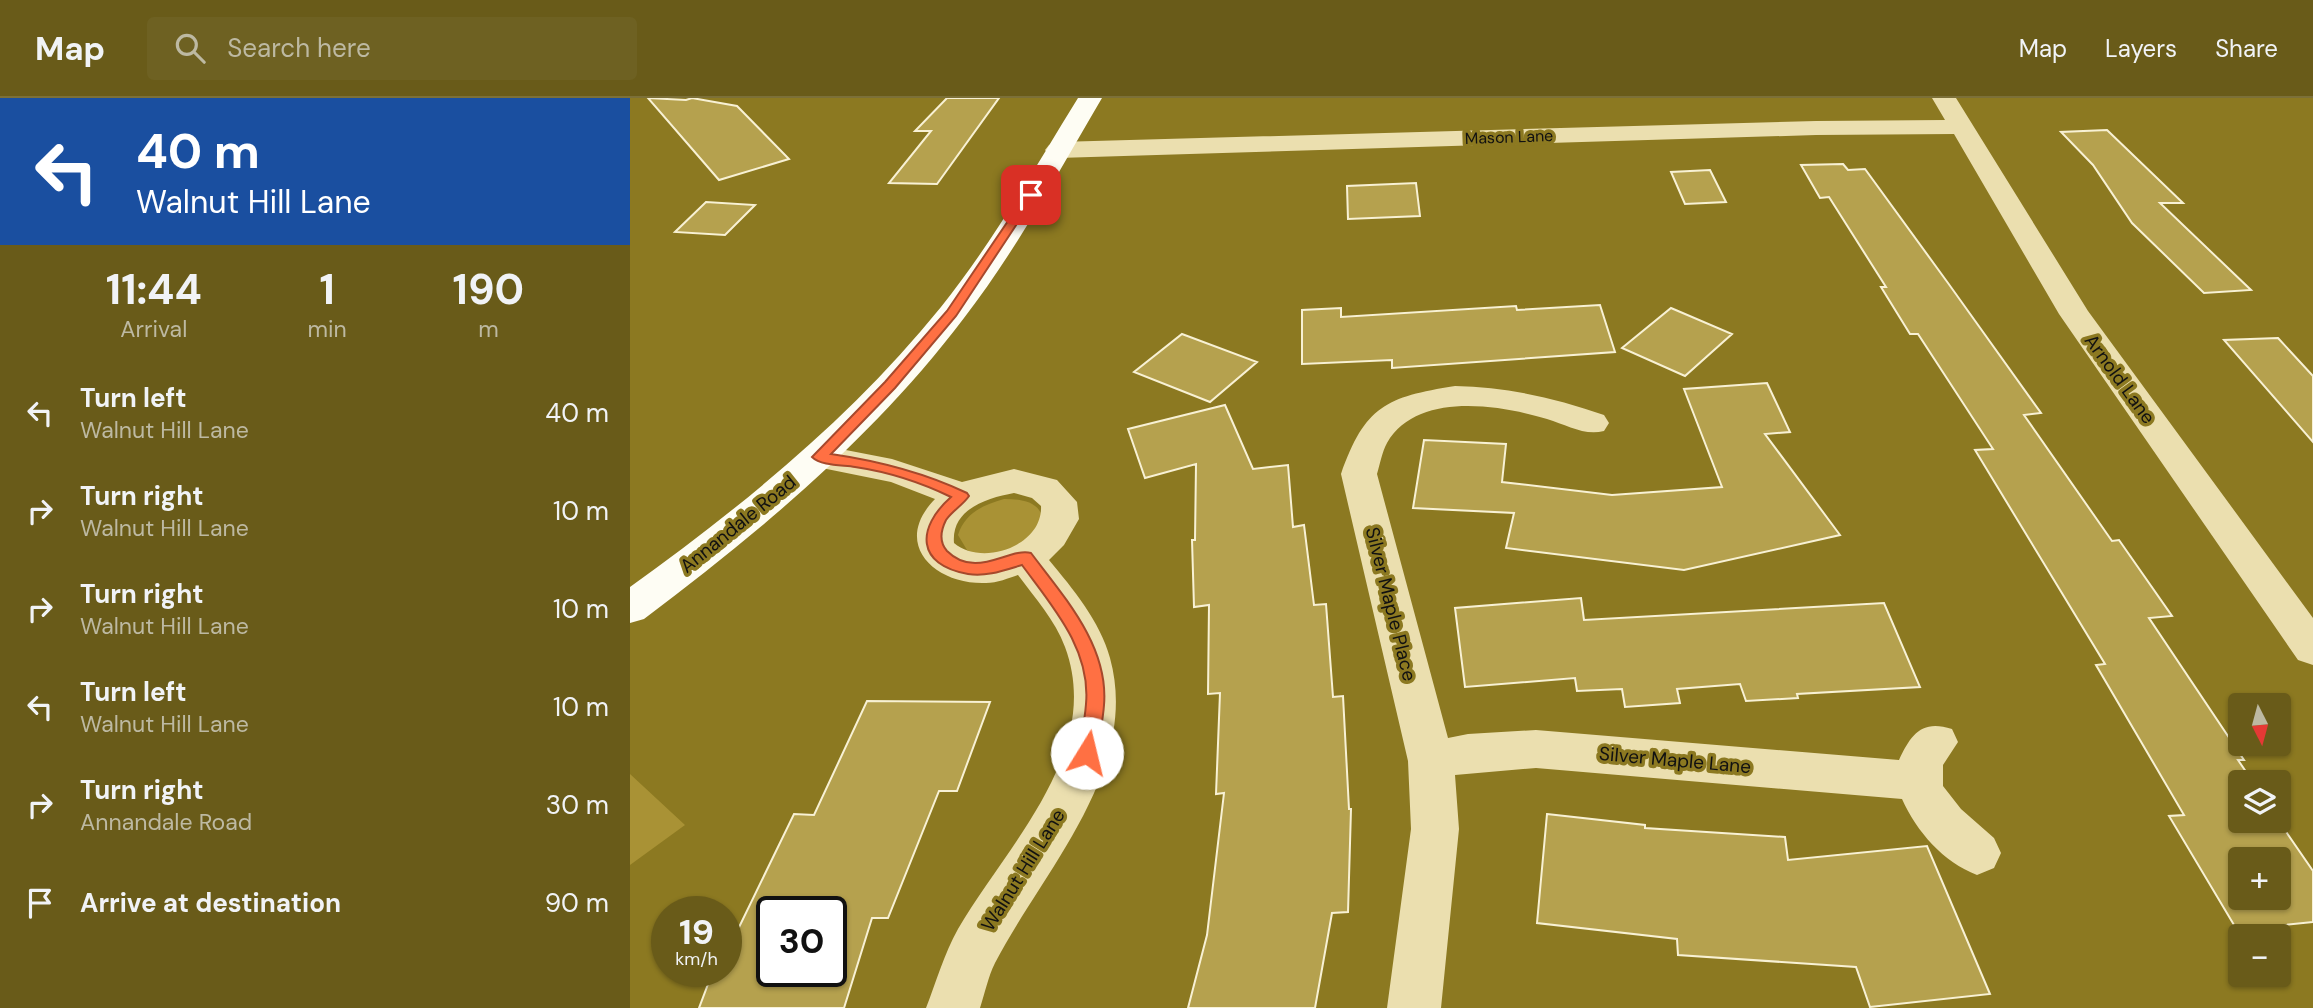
<!DOCTYPE html>
<html lang="en">
<head>
<meta charset="utf-8">
<style>
  :root { --surface:#695b19; --page:#6e6122; --text:#f1f3f6; --muted:#bdb9a2; --line:#7c7038 }
  body { margin:0; font-family:"DM Sans",sans-serif; background:var(--page); color:var(--text); height:100vh; display:flex; flex-direction:column; font-size:26px; white-space:nowrap }
  * { box-sizing:border-box; margin:0 }
  p { font-size:23px; color:var(--muted) }
  .icon { flex:none; width:38px; height:38px; fill:none; stroke:currentColor; stroke-width:2; stroke-linecap:round; stroke-linejoin:round }
  .map { position:relative; flex:1; overflow:hidden }
  .details { display:flex; flex-direction:column; background:var(--surface); width:630px }
  .details>* { flex:none }
  .top-card { background:#1a4fa0; color:#fff; overflow:hidden }
  .needle { width:46px; rotate:174deg }
  .fabs { position:absolute; left:1598px; top:595px; display:grid; gap:14px }
  .fabs a { display:grid; place-items:center; width:63px; height:63px; border-radius:7px; background:var(--surface); box-shadow:0 2px 5px #0004; font-size:35px }
  .speed { position:absolute; left:21px; top:798px; display:flex; gap:14px; font-size:35px; font-weight:700; text-align:center }
  .speed>* { display:grid; place-content:center; width:91px; height:91px; border-radius:50%; background:var(--surface); box-shadow:0 2px 5px #0004; line-height:1 }
  .speed small { font-size:18px; font-weight:400 }
  .speed .limit { border:4px solid #111; border-radius:10px; background:#fff; color:#111 }
  .pin { position:absolute; display:grid; place-items:center; width:60px; height:60px; color:#fff; margin:-30px; border-radius:14px; box-shadow:0 4px 10px #0006 }
  .me { position:absolute; width:77px; margin:-38px; rotate:9deg; stroke-linejoin:round; filter:drop-shadow(0 0 5px #0008) }
  .turn { display:flex; align-items:center; gap:24px; height:147px; padding:0 21px; font-size:32px }
  .turn .icon { width:91px; height:91px; stroke-width:2.5 }
  .turn b { display:block; font-size:49px; line-height:60px }
  .eta { display:flex; justify-content:space-evenly; align-items:center; height:119px; text-align:center }
  .eta b { font-size:42px; font-weight:700; line-height:49px }
  ul { padding:0; list-style:none }
  li { display:flex; align-items:center; gap:21px; height:98px; padding:0 21px }
  li div { flex:1 }
  li b { display:block; font-size:26px }
  li em { font-style:normal }
  header { display:flex; align-items:center; gap:42px; box-sizing:border-box; height:98px; padding:0 35px; background:var(--surface); border-bottom:2px solid var(--line) }
  header strong { font-size:33px }
  nav { display:flex; gap:38px; margin-inline-start:auto; font-size:24px }
  .search { width:490px; height:63px; background:var(--page); display:flex; align-items:center; gap:18px; box-sizing:border-box; padding:0 24px; border-radius:7px; color:var(--muted); font-size:26px }
  main { display:flex; flex:1; min-height:0 }
  .map>svg:first-child { display:block }
  .green { fill:#a99235 }
  .building { fill:#b5a14e; stroke:#f8f1d4; stroke-width:2; fill-rule:evenodd }
  .lines { fill:none; stroke-linecap:round; stroke-linejoin:round }
  .minor { fill:#ebdfaf; fill-rule:evenodd }
  .major { fill:#fefdf4; fill-rule:evenodd }
  .route { fill:#ff7043; stroke:#a6492c; stroke-width:2 }
  .labels { text-anchor:middle; dominant-baseline:central; stroke-width:7; stroke-linejoin:round; paint-order:stroke }
  .far-street-label { font-size:16px; fill:#111; stroke:#8c7921 }
  .street-label { font-size:19px; fill:#111; stroke:#8c7921 }
</style>
</head>
<body>
<header>
<strong>Map</strong>
<div class="search"><svg class="icon" aria-label="search" viewBox="0 0 24 24"><circle cx="10" cy="10" r="6"/><path d="M15 15l6 6"/></svg>Search here</div>
<nav><a>Map</a><a>Layers</a><a>Share</a></nav>
</header>
<main>
<section class="details">
<div class="top-card">
<div class="turn"><svg class="icon" aria-label="left" viewBox="0 0 24 24"><path d="M17 20v-9H6M10 6l-5 5 5 5"/></svg><div><b>40 m</b>Walnut Hill Lane</div></div>
</div>
<div class="eta">
<div><b>11:44</b><p>Arrival</p></div>
<div><b>1</b><p>min</p></div>
<div><b>190</b><p>m</p></div>
</div>
<ul>
<li><svg class="icon" aria-label="left" viewBox="0 0 24 24"><path d="M17 20v-9H6M10 6l-5 5 5 5"/></svg><div><b>Turn left</b><p>Walnut Hill Lane</p></div><em>40 m</em></li>
<li><svg class="icon" aria-label="right" viewBox="0 0 24 24"><path d="M7 20v-9h11M14 6l5 5-5 5"/></svg><div><b>Turn right</b><p>Walnut Hill Lane</p></div><em>10 m</em></li>
<li><svg class="icon" aria-label="right" viewBox="0 0 24 24"><path d="M7 20v-9h11M14 6l5 5-5 5"/></svg><div><b>Turn right</b><p>Walnut Hill Lane</p></div><em>10 m</em></li>
<li><svg class="icon" aria-label="left" viewBox="0 0 24 24"><path d="M17 20v-9H6M10 6l-5 5 5 5"/></svg><div><b>Turn left</b><p>Walnut Hill Lane</p></div><em>10 m</em></li>
<li><svg class="icon" aria-label="right" viewBox="0 0 24 24"><path d="M7 20v-9h11M14 6l5 5-5 5"/></svg><div><b>Turn right</b><p>Annandale Road</p></div><em>30 m</em></li>
<li><svg class="icon" aria-label="arrive" viewBox="0 0 24 24"><path d="M6 21V4h12l-3 4 3 4H6"/></svg><div><b>Arrive at destination</b></div><em>90 m</em></li>
</ul>
</section>
<div class="map">
<svg width="1683" height="910" viewBox="0 0 1683 910">
  <rect width="100%" height="100%" fill="#8c7921"/>
  <path class="green" d="M 374,401 C 393,401 413,404 413,426 L 387,452 L 347,457 L 337,452 L 328,437 C 335,415 353,407 374,401 Z
    M 0,676 L 55,727 L 0,767 Z"/>
  <path class="building" d="M 18,0 L 56,2 L 62,0 L 107,8 L 159,61 L 89,82 Z
    M 317,0 L 369,0 L 307,86 L 259,85 L 301,33 L 285,33 Z
    M 1477,32 L 1553,105 L 1530,105 L 1621,192 L 1574,195 L 1502,125 L 1463,67 L 1431,34 Z
    M 1213,66 L 1218,72 L 1235,71 L 1318,185 L 1411,315 L 1394,317 L 1482,443 L 1489,442 L 1542,518 L 1519,520 L 1614,662 L 1608,662 L 1623,684 L 1610,684 L 1610,723 L 1648,722 L 1683,773 L 1683,824 L 1607,832 L 1539,718 L 1554,717 L 1466,567 L 1475,566 L 1345,352 L 1363,351 L 1288,236 L 1280,236 L 1251,189 L 1256,189 L 1199,99 L 1190,100 L 1171,67 ZM 1610,761 L 1648,761 L 1648,800 L 1610,800 Z
    M 1080,72 L 1096,104 L 1055,106 L 1041,74 Z
    M 786,85 L 790,118 L 718,121 L 717,88 Z
    M 76,104 L 125,107 L 95,137 L 45,134 Z
    M 970,207 L 985,254 L 762,270 L 762,262 L 672,266 L 672,212 L 711,210 L 711,219 L 886,208 L 887,212 Z
    M 1041,210 L 1102,236 L 1055,278 L 992,250 Z
    M 552,236 L 627,264 L 580,304 L 504,274 Z
    M 1648,240 L 1683,278 L 1683,344 L 1594,242 Z
    M 1137,285 L 1160,334 L 1135,336 L 1210,437 L 1054,472 L 876,450 L 884,415 L 783,410 L 794,342 L 876,346 L 872,384 L 982,397 L 1092,389 L 1054,291 Z
    M 595,307 L 623,371 L 658,367 L 663,429 L 674,427 L 684,507 L 696,506 L 703,599 L 713,598 L 719,711 L 721,711 L 718,814 L 702,815 L 685,910 L 558,910 L 577,837 L 594,695 L 586,696 L 590,595 L 578,596 L 579,507 L 564,509 L 562,442 L 565,442 L 566,366 L 515,380 L 498,331 Z
    M 951,500 L 954,522 L 1254,505 L 1290,589 L 1167,596 L 1168,600 L 1116,603 L 1110,586 L 1047,591 L 1050,605 L 995,609 L 992,591 L 947,593 L 945,580 L 835,589 L 825,510 Z
    M 237,603 L 360,604 L 327,693 L 309,693 L 258,820 L 242,820 L 214,910 L 69,910 L 83,873 L 96,873 L 96,856 L 164,716 L 184,717 ZM 142,814 L 201,814 L 201,873 L 142,873 Z
    M 917,716 L 1015,727 L 1015,730 L 1155,739 L 1158,762 L 1297,748 L 1360,896 L 1240,909 L 1226,869 L 1048,857 L 1047,841 L 907,825 Z"/>
  <g class="lines">
    <path class="minor" d="M 1302,0 L 1326,0 L 1458,213 L 1683,520 L 1683,567 L 1668,562 L 1429,216 L 1324,36 L 1186,37 L 428,60 L 419,57 L 415,52 L 419,47 L 428,44 L 1186,23 L 1315,22 Z
      M 825,288 C 877,289 925,300 974,317 L 979,325 L 974,333 C 954,338 937,327 917,321 C 870,307 787,293 757,345 C 752,354 750,366 747,376 L 818,640 L 838,636 L 906,632 L 1269,662 C 1281,636 1292,621 1322,631 L 1328,644 L 1313,667 L 1313,688 L 1331,711 L 1364,740 L 1371,755 L 1364,770 L 1347,777 C 1313,764 1287,734 1272,701 L 906,670 L 825,677 L 829,731 L 811,910 L 757,910 L 781,731 L 778,663 L 711,376 C 735,308 756,299 825,288 Z
      M 190,347 L 262,361 L 332,384 L 384,371 L 427,382 L 447,404 L 449,421 L 434,447 L 419,462 C 443,491 470,523 480,560 C 511,672 412,774 365,865 C 358,879 355,895 350,910 L 296,910 C 306,884 314,856 328,831 C 376,748 474,654 435,549 C 425,522 405,500 388,477 C 379,480 367,485 356,485 C 305,487 261,446 305,401 L 261,384 L 177,367 L 172,359 L 177,351 ZM 384,395 L 402,400 L 411,408 C 413,448 352,469 324,445 C 321,411 357,400 384,395 Z"/>
    <path class="major" d="M 448,0 L 472,0 C 428,75 387,151 334,220 C 245,338 132,432 14,521 L 0,525 L 0,489 C 114,407 223,318 311,209 C 363,144 404,71 448,0 Z"/>
  </g>
  <path class="route" d="M 397,95 L 406,97 L 326,218 L 265,290 L 201,356 C 249,363 293,374 337,395 L 339,398 C 333,407 322,413 316,422 C 311,432 309,444 317,453 C 346,482 379,449 401,455 C 434,499 479,548 474,607 C 473,623 469,639 467,655 L 464,660 L 457,663 L 451,660 L 448,655 C 451,639 455,622 456,606 C 461,551 422,508 392,467 C 375,472 357,479 338,476 C 286,467 286,430 321,399 C 290,384 259,374 225,369 C 212,367 191,368 182,359 L 255,284 L 317,213 Z"/>
  <g class="labels">
    <g class="far-street-label">
      <text transform="translate(879 39) rotate(-2)">Mason Lane</text>
    </g>
    <g class="street-label">
      <text transform="translate(1490 281) rotate(54)">Arnold Lane</text>
      <text transform="translate(108 426) rotate(-39)">Annandale Road</text>
      <text transform="translate(761 506) rotate(76)">Silver Maple Place</text>
      <text transform="translate(1045 662) rotate(5)">Silver Maple Lane</text>
      <text transform="translate(393 772) rotate(-58)">Walnut Hill Lane</text>
    </g>
  </g>
</svg>
<div class="fabs">
<a><svg class="needle" viewBox="-14 -14 28 28"><path d="M0-13l5 13h-10z" fill="#e53935"/><path d="M0 13l5-13h-10z" fill="#bdb9a2"/></svg></a>
<a><svg class="icon" aria-label="layers" viewBox="0 0 24 24"><path d="M12 4l9 5-9 5-9-5zM3 14l9 5 9-5"/></svg></a>
<a>+</a>
<a>−</a>
</div>
<div class="speed"><div>19<small>km/h</small></div><div class="limit">30</div></div>
<div class="pin" style="left:401px;top:97px;background:#d93025"><svg class="icon" aria-label="arrive" viewBox="0 0 24 24"><path d="M6 21V4h12l-3 4 3 4H6"/></svg></div>
<svg class="me" style="left:457px;top:655px" viewBox="-20 -20 40 40"><circle r="19" fill="#fff"/><path d="M0-13L10 11 0 6-10 11z" fill="#ff7043"/></svg>
</div>
</main>
</body>
</html>
